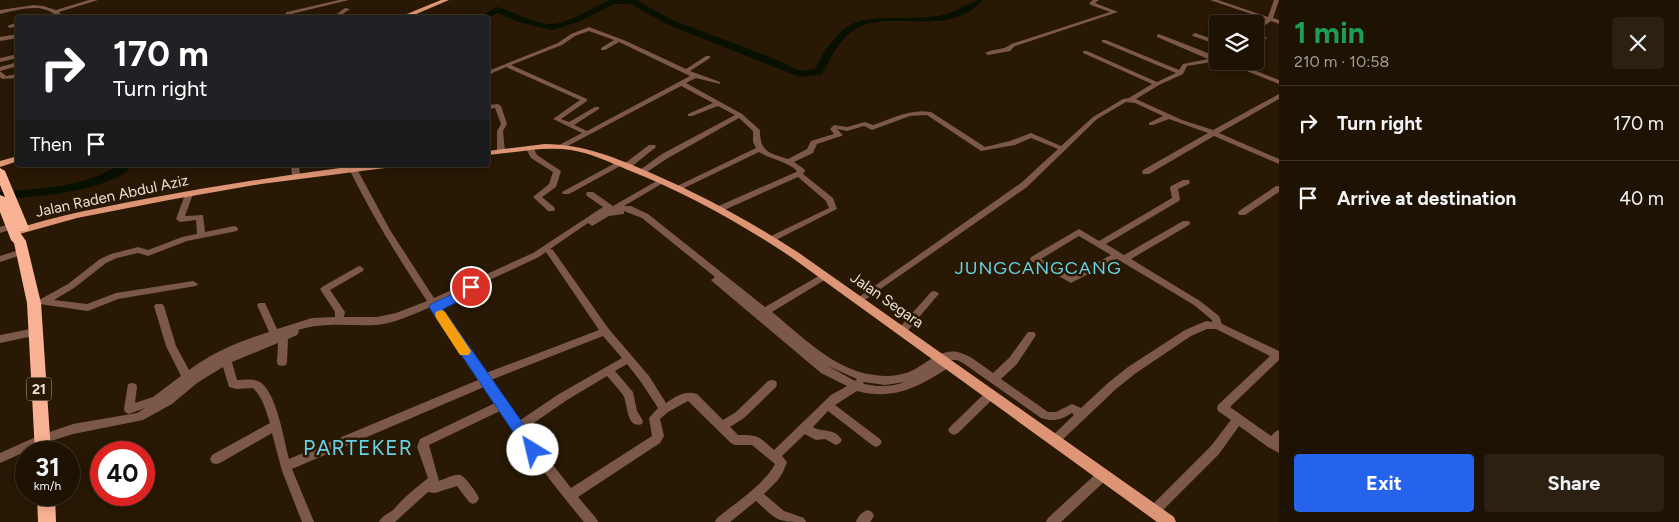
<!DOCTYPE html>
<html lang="en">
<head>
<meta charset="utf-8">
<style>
  :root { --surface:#1e1203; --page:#2b2012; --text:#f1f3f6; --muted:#a19e9a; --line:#3c3225; --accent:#2563eb }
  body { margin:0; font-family:Figtree,sans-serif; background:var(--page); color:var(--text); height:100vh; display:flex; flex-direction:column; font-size:19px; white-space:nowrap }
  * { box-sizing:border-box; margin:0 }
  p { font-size:16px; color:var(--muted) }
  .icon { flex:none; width:28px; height:28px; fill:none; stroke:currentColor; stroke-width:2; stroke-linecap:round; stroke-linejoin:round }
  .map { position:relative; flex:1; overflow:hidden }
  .panel { display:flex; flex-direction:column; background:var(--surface); width:400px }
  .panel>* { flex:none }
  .top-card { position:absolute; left:15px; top:15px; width:475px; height:152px; border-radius:5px; box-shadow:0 2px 12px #0003,0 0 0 1px var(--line); background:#202124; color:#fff; overflow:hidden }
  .fabs { position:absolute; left:1209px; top:15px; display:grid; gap:10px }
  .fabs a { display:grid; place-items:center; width:55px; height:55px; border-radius:5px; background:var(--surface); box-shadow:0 2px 12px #0003,0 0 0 1px var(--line); font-size:25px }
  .speed { position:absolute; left:15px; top:441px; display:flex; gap:10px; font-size:25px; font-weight:700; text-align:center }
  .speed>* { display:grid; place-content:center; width:65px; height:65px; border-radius:50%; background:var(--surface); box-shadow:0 2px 12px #0003,0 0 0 1px var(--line); line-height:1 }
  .speed small { font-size:12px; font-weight:400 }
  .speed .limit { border:8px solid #d22; background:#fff; color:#111 }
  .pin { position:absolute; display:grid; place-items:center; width:42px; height:42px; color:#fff; margin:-21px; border:2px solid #fff; border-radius:50%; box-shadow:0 1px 5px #0007 }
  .me { position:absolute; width:55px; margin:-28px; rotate:324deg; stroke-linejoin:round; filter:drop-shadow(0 0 4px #0008) }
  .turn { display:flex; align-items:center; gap:18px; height:105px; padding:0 15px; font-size:22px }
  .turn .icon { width:65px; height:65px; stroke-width:2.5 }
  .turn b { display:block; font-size:35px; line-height:42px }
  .then { display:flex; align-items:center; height:48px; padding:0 15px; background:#0003; gap:10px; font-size:19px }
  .round { display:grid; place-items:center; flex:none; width:52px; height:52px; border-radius:5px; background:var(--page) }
  .overview { display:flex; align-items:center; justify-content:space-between; height:85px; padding:0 15px }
  h1 { font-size:30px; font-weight:700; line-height:38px; color:#1e9e55 }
  .action { display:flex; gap:10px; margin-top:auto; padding:10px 15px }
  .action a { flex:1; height:58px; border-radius:5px; background:var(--accent); color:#fff; font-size:20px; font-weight:700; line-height:58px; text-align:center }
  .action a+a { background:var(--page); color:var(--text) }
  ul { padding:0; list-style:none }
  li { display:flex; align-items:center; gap:15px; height:75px; padding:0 15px; border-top:1px solid var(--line) }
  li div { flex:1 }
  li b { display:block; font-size:19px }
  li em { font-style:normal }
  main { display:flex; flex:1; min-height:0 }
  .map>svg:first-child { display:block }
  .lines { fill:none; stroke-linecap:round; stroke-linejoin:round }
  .river { fill:#081100; fill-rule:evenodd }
  .minor { fill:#7c5849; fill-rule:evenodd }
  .major { fill:#de9575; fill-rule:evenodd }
  .highway { fill:#fab294; fill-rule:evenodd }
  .route { fill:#2563eb; stroke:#184099 }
  .slow { fill:#f59e0b }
  .labels { text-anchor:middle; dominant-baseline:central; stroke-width:5; stroke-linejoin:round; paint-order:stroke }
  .shield { fill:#281804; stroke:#b2a597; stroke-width:1 }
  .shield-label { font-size:14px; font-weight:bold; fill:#ede2d6 }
  .street-label { font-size:15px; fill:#ede2d6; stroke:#281804 }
  .quarter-label { font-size:18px; letter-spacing:1px; fill:#68d1e3; stroke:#281804 }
  .near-quarter-label { font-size:21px; letter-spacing:1px; fill:#68d1e3; stroke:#281804 }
</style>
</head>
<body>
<main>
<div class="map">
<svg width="1279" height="522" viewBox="0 0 1279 522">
  <rect width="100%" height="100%" fill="#281804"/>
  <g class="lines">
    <path class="river" d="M 609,0 L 636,0 L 672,20 L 770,57 L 801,71 L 815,69 C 850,0 875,24 937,16 C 957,14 968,0 983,0 C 944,42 886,4 850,33 C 836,44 831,59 822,74 L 800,77 L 666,24 L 631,4 L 614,4 L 578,22 L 552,30 L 522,23 L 497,13 L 488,18 L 478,18 L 497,7 C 515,12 531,23 550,24 C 566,25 594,7 609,0 Z
      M 119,165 L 133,165 C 109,193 35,196 0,200 L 0,192 C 41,188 83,188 119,165 Z"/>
    <path class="minor" d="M 89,0 L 98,0 L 59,12 L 63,18 L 58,18 C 44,1 18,10 0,14 L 0,10 L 34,5 L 43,6 L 56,10 Z
      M 339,0 L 349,0 L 291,14 L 289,16 L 290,18 L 284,18 L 283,16 L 287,12 Z
      M 1093,0 L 1099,0 L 1095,3 L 1118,12 L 1015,46 L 1010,51 L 988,55 L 985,53 C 994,48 1003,51 1011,44 L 1110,12 L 1091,5 L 1089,3 Z
      M 1210,0 L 1218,0 L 1268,17 L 1274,0 L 1279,0 L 1273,18 L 1279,20 L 1279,24 L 1271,21 L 1258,30 L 1267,38 L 1255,44 L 1255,40 L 1260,38 L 1255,33 L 1255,27 L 1266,19 Z
      M 345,8 L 350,9 L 337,18 L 331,18 Z
      M 18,22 L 18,26 L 10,28 L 7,26 Z
      M 589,27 L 626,41 L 686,69 L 706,56 L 710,56 L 710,58 L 690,71 L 720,82 L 720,84 L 696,78 L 686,83 L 742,114 L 760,130 C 760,152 769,153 788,159 L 807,149 L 811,141 L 834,134 L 830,129 L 834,125 L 847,127 L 865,122 L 873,125 C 891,119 911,108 931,112 L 985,147 L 1010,141 L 1031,133 L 1061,146 L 1093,117 L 1123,99 L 1129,98 L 1152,84 L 1083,53 L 1083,51 L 1087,51 L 1157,82 L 1176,73 L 1102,42 L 1102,40 L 1106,40 L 1179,70 L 1183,64 L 1208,59 L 1157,37 L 1157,35 L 1159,34 L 1218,57 L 1218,61 L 1187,66 L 1183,74 L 1159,85 L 1136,99 L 1182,120 L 1213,130 L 1279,94 L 1279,99 L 1219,133 L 1279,159 L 1279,164 L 1214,136 L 1149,174 L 1143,174 L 1142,172 L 1143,170 L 1208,133 L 1169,119 L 1153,125 L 1149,125 L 1149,123 L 1163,116 L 1135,103 L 1126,102 L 1097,119 L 1027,187 L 859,304 L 856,303 L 854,301 L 856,299 L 1021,183 L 1058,149 L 1031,138 L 1015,145 L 981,151 L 927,115 L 910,116 L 872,130 L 864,126 L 847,131 L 837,129 L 843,135 L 841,136 L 817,144 L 813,153 L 794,162 L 804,169 L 805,171 L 803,174 L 833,198 L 837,209 L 772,242 L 768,239 L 769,237 L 829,208 L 826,201 L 798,177 L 722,211 L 716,211 L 715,209 L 716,207 L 796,172 L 797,171 C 787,161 771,160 759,152 L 680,190 L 674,190 L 673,188 L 756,148 L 753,142 L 753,131 L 739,118 L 668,158 L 644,174 L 638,174 L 637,172 L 662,154 L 735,115 L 718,106 L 692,116 L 688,116 L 688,114 L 713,103 L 681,86 L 562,149 L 558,147 L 559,145 L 582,133 L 553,119 L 580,100 L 506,67 L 488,75 L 488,71 L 558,43 L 571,34 ZM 589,31 L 614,40 L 601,48 L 601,50 L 605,50 L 619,42 L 690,76 L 587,131 L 574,125 L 599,109 L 599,107 L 595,107 L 569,122 L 561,119 L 587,101 L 587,99 L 511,65 L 562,45 L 575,36 Z
      M 1195,33 L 1218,41 L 1218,45 L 1193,36 L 1192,35 Z
      M 18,34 L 18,38 L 0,41 L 0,37 Z
      M 18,54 L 18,58 L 0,62 L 0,58 Z
      M 1222,61 L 1231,61 L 1279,80 L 1279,84 Z
      M 18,62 L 18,66 L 0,71 L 0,67 Z
      M 0,71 L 6,76 L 18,74 L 18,78 L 2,79 L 0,77 Z
      M 498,104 L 501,106 L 507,124 L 503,131 L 505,151 L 501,153 L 497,151 L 497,131 L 501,124 L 495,108 L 488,109 L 488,105 Z
      M 649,145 L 655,145 L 656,147 L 630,168 L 624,168 L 624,164 Z
      M 527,147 L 533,147 L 537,155 L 561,171 L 556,187 L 542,197 L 554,207 L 555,209 L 554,211 L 548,211 L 533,197 L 549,184 L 553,172 L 531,158 L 526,149 Z
      M 617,162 L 620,162 L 624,164 L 569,194 L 563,194 L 562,192 Z
      M 291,165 L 299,165 L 300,176 L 299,178 L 296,178 L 292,176 Z
      M 350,167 L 356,167 L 357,169 L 390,230 L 434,298 L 533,253 L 603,207 L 587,196 L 586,194 L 587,192 L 593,192 L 613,206 L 660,179 L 663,179 L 664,181 L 663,183 L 624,206 L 631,206 L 648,214 L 765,307 L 822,274 L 828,274 L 829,276 L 828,278 L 772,312 C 802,336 835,371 875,375 C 886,377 898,376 909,372 C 926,365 941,346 961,353 C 973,357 983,366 993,373 L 1009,358 L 1028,332 L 1034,332 L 1036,335 L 1034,338 L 1017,364 L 1001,379 L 1048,412 L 1056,412 L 1072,404 L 1081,408 L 1108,383 L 1128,367 L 1185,330 L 1206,321 L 1212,322 L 1212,320 L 1194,305 L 1117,259 L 1071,283 L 1031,261 L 1030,259 L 1031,257 L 1079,229 L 1099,241 L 1172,198 L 1170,188 L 1171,186 L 1183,180 L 1189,180 L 1190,182 L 1189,184 L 1178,189 L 1180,199 L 1179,201 L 1106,244 L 1124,255 L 1183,221 L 1189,221 L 1190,223 L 1189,225 L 1131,259 L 1200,301 L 1219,316 L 1222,324 L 1279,351 L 1279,360 L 1230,407 L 1271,436 L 1275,432 L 1279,430 L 1279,453 L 1268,447 L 1239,426 L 1219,454 L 1158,515 L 1154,517 L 1150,515 L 1148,511 L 1150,507 L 1211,446 L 1231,420 L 1218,411 L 1217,408 L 1218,405 L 1270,356 L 1216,329 L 1207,329 L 1191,336 L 1136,373 L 1116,389 L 1059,443 L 1055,445 L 1051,443 L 1049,440 L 1051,437 L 1074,415 L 1072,413 C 1061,420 1053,422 1041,418 L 963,363 L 957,360 L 949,360 L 952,363 L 951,366 C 920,386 895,401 857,391 L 835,405 L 880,439 L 882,442 L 880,445 L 876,447 L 872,445 L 828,411 L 813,427 C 822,433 834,427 842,440 L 840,443 L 836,445 L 825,439 L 816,440 L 812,438 L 805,434 L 782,456 L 787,462 L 783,472 L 778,480 L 764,494 L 784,511 L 804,518 L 806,522 C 776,522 778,521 756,501 L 730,522 L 715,522 L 717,518 C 734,504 765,484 775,464 L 752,445 L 735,445 L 731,443 L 688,401 L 668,412 L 660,419 L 664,436 L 660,443 L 578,497 L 596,518 L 598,522 L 584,522 C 554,486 526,449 500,411 L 429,445 L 439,481 C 445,479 454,474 460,475 C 465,476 477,493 479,498 L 477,502 L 473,504 L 469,502 L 457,486 L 435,493 L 428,492 L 395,522 L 379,522 C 382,515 389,514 394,509 C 404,497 416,488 428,478 L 417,447 L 420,439 L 495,403 L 484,387 L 292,469 L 314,522 L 302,522 L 282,471 L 272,433 L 220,463 L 216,464 L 212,463 L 210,459 L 212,455 L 270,423 C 266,411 263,398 253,388 L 236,389 L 229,387 L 223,367 L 197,383 L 172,404 L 143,420 L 73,434 L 45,443 L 0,463 L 0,453 L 38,436 L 73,424 L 137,413 L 145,408 L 129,414 L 125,412 L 124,409 L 128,384 L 132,383 L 136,384 L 137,387 L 135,403 L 153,397 L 181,376 L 166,346 L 154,306 L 156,304 L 162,304 L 164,306 L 176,346 L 189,370 C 213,352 240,341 269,332 L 257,305 L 259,303 L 265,303 L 277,329 L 312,318 L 335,317 L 335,312 L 320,289 L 322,287 L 357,267 L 360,266 L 364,269 L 363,271 L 330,290 L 345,312 L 344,317 L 377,317 L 396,313 L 427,301 C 398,258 372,215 349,169 ZM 624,211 L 642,218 L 715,277 L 711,280 L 713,282 L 821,373 L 847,386 L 831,395 L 774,450 C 758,436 759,435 738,435 L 730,427 L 744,418 L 776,387 L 777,384 L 776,381 L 772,380 L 768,381 L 736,412 L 723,420 L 697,394 C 684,390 676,397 666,403 L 649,376 L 608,328 L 553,250 L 550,249 L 588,223 L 592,226 L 609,216 L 624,214 ZM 1079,236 L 1111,255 L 1071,276 L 1041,259 ZM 546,252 L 599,330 L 486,373 L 438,304 L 539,257 ZM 431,307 L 478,380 L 289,459 C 284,441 277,393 260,382 C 253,378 245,380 237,380 L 232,362 L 278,343 L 277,362 L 278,365 L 282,366 L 286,365 L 287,362 L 288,339 L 297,335 L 299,332 L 298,330 C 325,322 348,326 375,325 C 394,324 413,314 431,307 ZM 603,336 L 622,358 L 559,394 L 519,421 L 491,380 ZM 627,364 L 641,382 L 658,408 L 649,418 L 652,436 L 571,488 L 525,429 L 567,400 L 607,376 C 612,382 618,388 623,395 C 628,403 626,430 642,424 L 643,421 L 637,411 L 633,392 L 615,371 ZM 828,366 L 857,379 L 855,381 ZM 863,382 L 885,385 L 905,382 C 892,387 878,387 864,384 Z
      M 1276,186 L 1279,186 L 1279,192 L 1245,215 L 1239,215 L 1238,213 L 1239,211 Z
      M 186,192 L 189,192 L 193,194 L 185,216 L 203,215 L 205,232 L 234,226 L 237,227 L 238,229 L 237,231 L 187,241 L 148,256 L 138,253 L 117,258 L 106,263 L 74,288 L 54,300 L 87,304 L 116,293 L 193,281 L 198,284 L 196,286 L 118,299 L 88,311 L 39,304 L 37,302 L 39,300 L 68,284 L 100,259 L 111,254 L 138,247 L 148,250 L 182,237 L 197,234 L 196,220 L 180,222 L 176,219 Z
      M 16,222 L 20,225 L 19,227 L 0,233 L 0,227 Z
      M 22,249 L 25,250 L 26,252 L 25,254 L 0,262 L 0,256 Z
      M 934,291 L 937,292 L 939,294 L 937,296 L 905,334 L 899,334 L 897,331 L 899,328 L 931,292 Z
      M 35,328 L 38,329 L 40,332 L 38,335 L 0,343 L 0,335 Z
      M 990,391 L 994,392 L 995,395 L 994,398 L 958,433 L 954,435 L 950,433 L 948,430 L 950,427 L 986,392 Z
      M 1103,470 L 1107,471 L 1109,475 L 1107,479 L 1061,522 L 1046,522 L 1048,518 L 1099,471 Z
      M 868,510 L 872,512 L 874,516 L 870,522 L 856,522 C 858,516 862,512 868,510 Z"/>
    <path class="major" d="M 441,0 L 449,0 L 407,18 L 397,18 Z
      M 545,144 C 583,144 617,158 651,173 C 702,195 751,222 799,253 L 1174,517 L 1176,522 L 1157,522 L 791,257 C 740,223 686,193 628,170 C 610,162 590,153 571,150 C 543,146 515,153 488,155 L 488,151 Z
      M 18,156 L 18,161 L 0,167 L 0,161 Z
      M 364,165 L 389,165 L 385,168 L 261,184 L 169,200 L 77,218 L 16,235 L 11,232 L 13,230 C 57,215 104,207 150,198 C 221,185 292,174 364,165 Z"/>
    <path class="highway" d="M 0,168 L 5,171 L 29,228 L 27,231 L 19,231 L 26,241 L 41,303 L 51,452 L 35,452 L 27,303 L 14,243 L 11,240 L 0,212 L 0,195 L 5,197 L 0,185 Z
      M 37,495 L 55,495 L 56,522 L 38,522 Z"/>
  </g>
  <path class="route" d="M 471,283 L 476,284 L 479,289 L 477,292 L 443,309 L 538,445 L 540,450 L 538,454 L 533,456 L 528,454 L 429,307 L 431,304 L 466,288 L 467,284 Z"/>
  <path class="slow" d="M 441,310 L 445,312 L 471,351 L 469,355 L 460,355 L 436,318 L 435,315 L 436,312 Z"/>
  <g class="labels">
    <rect class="shield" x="26.5" y="377.5" width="25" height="23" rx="4"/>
    <g class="shield-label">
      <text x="39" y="389">21</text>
    </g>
    <g class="street-label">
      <text transform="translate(112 196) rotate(-12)">Jalan Raden Abdul Aziz</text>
      <text transform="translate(887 300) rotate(35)">Jalan Segara</text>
    </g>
    <g class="quarter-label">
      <text x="1038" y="268">JUNGCANGCANG</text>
    </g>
    <g class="near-quarter-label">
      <text x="358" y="447">PARTEKER</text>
    </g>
  </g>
</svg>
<div class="fabs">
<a><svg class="icon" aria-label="layers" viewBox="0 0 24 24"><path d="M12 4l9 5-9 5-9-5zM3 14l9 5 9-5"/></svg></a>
</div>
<div class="speed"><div>31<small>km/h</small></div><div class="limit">40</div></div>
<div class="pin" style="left:471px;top:287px;background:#d93025"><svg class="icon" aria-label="arrive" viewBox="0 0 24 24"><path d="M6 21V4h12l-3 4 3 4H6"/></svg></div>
<svg class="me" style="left:533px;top:450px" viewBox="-20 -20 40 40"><circle r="19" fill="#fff"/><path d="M0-13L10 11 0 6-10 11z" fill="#2563eb"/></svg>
<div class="top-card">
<div class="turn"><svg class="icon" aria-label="right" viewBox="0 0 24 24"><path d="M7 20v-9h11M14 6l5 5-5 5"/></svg><div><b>170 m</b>Turn right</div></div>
<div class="then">Then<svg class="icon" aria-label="arrive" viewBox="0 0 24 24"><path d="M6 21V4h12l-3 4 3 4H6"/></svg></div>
</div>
</div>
<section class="panel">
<div class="overview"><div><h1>1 min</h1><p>210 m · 10:58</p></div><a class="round"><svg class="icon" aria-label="close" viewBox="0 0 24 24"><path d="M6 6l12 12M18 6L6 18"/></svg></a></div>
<ul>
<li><svg class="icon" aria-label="right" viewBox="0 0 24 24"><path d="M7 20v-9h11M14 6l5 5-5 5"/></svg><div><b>Turn right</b></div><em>170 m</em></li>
<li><svg class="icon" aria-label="arrive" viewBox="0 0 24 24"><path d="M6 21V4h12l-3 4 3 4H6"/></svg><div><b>Arrive at destination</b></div><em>40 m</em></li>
</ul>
<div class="action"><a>Exit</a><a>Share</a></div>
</section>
</main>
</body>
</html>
